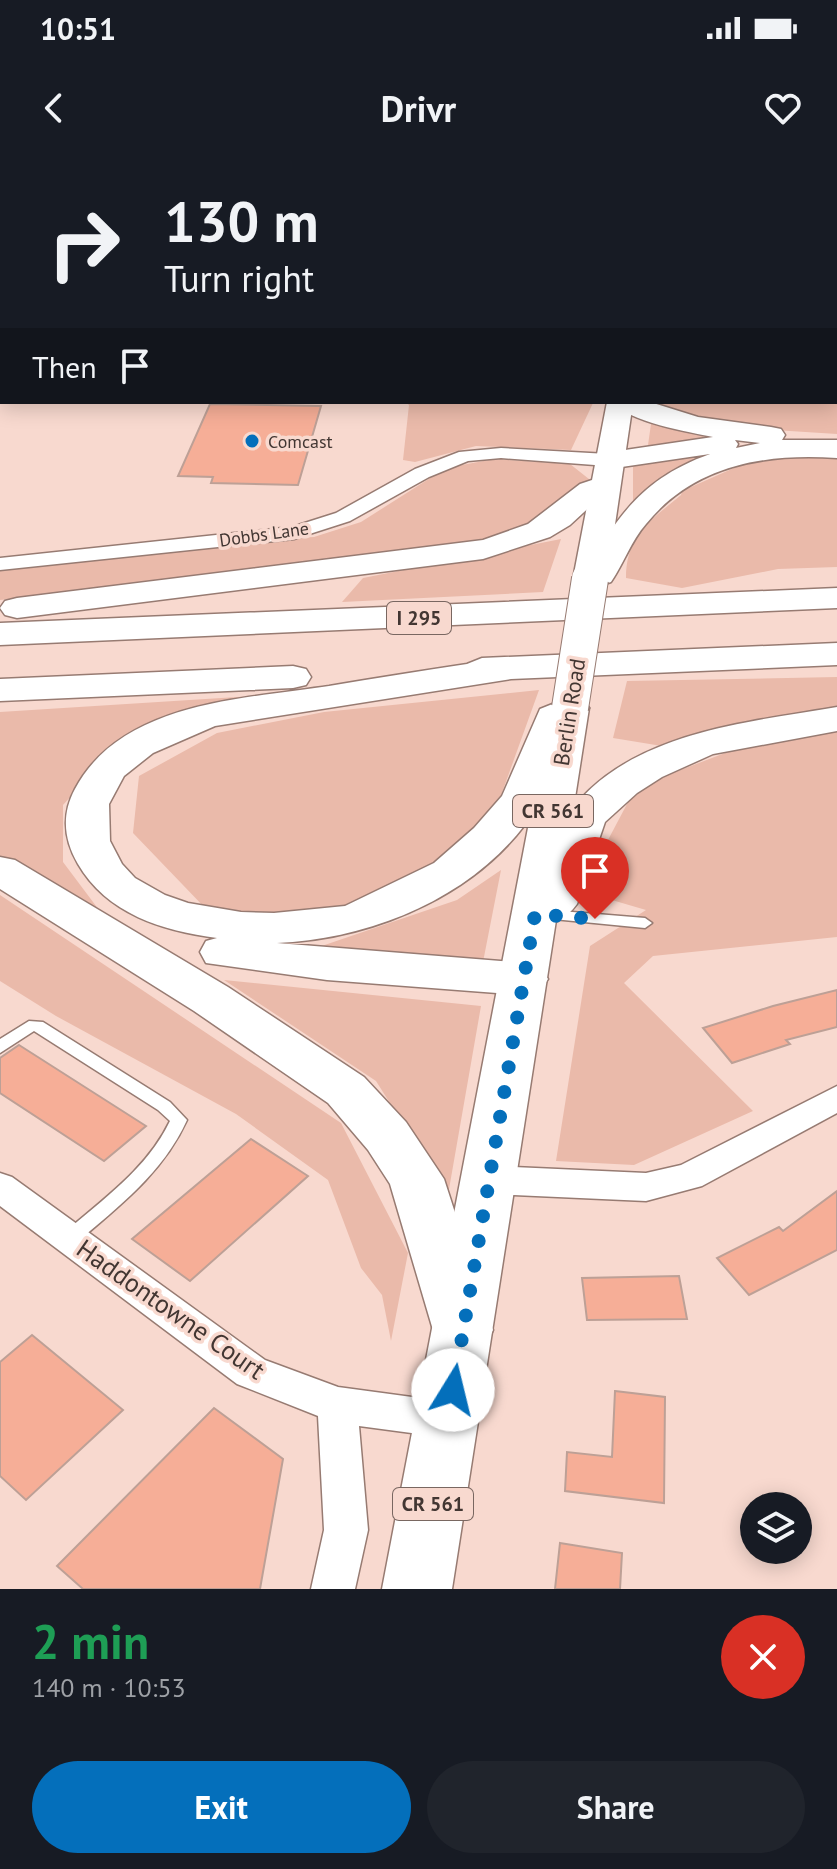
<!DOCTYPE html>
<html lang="en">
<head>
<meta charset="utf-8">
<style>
  :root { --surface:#171b24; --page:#20242c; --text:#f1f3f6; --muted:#9ea1a6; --accent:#046fbb }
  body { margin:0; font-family:"PT Sans",sans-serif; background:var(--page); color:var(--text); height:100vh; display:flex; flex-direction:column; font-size:30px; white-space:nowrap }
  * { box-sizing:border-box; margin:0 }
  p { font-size:26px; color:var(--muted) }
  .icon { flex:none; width:44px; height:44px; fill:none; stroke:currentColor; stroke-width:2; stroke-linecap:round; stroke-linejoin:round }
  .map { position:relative; height:1429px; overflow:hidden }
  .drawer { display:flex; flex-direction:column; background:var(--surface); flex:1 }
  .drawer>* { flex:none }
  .banner { position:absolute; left:0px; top:0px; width:838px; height:244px; box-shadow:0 4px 20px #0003; background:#171b24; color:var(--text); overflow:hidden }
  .tools { position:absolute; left:740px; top:1332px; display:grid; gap:16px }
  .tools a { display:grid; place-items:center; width:72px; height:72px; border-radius:50%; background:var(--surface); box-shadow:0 4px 20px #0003; font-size:40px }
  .pin { position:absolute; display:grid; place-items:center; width:68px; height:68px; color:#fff; margin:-82px -34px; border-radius:50% 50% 50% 0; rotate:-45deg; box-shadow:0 0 8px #0007 }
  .pin .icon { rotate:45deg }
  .me { position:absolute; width:88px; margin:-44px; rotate:9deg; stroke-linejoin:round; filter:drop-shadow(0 0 6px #0008) }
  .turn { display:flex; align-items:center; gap:28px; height:168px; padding:0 32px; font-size:36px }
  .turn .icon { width:104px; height:104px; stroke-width:2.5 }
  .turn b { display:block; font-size:56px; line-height:68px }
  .then { display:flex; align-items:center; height:76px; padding:0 32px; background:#0003; gap:16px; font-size:30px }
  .round { display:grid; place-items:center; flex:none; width:84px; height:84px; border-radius:42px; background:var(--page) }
  .head { display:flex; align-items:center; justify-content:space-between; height:136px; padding:0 32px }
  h1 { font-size:48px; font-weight:700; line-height:60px; color:#1e9e55 }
  .action { display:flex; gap:16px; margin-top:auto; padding:16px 32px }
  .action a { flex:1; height:92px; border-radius:48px; background:var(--accent); color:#fff; font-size:32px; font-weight:700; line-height:92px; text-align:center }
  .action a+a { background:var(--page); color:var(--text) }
  .status { display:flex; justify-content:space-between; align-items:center; height:56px; padding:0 40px; background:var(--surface); direction:ltr }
  .status svg { height:22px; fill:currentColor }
  header { display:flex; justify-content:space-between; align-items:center; height:104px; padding:0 32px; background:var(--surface); font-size:36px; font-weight:700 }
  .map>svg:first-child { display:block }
  .green { fill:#eabaaa }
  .building { fill:#f6ae97; stroke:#bda096; stroke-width:2 }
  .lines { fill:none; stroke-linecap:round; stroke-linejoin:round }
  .service-casing { stroke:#977b72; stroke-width:3 }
  .minor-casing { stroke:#977b72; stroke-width:3 }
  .secondary-casing { stroke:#977b72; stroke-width:3 }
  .primary-casing { stroke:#977b72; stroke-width:3 }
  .motorway-casing { stroke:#977b72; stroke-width:3 }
  .service { fill:#fff; fill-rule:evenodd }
  .minor { fill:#fff; fill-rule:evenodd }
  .secondary { fill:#fff; fill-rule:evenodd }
  .primary { fill:#fff; fill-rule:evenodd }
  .motorway { fill:#fff; fill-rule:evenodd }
  .primary-bridge-casing { stroke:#977b72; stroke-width:38; stroke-linecap:butt }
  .primary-bridge { stroke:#fff; stroke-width:36 }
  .route { stroke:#046fbb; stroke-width:14; stroke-dasharray:0 25.2 }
  .poi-dot { fill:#046fbb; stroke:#f8d9cf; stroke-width:3 }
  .labels { text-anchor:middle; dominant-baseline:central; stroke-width:7; stroke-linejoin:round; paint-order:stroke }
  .far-poi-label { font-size:18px; fill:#423632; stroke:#f8d9cf; text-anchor:start }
  .far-street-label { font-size:18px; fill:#423632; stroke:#f8d9cf }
  .shield { fill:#f8d9cf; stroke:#796761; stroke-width:2 }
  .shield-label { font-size:20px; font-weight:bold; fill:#423632 }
  .street-label { font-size:22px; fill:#423632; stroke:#f8d9cf }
  .near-street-label { font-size:26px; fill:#423632; stroke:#f8d9cf }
</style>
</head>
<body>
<div class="status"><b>10:51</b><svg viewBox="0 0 49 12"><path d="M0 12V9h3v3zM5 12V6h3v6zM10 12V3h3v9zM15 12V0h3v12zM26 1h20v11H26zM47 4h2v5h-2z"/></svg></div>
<header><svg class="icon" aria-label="back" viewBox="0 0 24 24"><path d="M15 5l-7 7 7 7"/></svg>Drivr<svg class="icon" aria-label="heart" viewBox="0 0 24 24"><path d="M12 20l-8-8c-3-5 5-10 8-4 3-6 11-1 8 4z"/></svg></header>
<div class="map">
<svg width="837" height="1429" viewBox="0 0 837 1429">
  <rect width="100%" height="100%" fill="#f8d9cf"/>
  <path class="green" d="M 837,240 L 837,274 L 713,266 L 648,242 Z
    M 406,242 L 593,242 L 593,243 L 571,290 L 476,286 L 415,302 L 403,300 L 409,245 Z
    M 651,264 L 726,279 L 647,292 Z
    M 752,290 L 633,343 L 633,305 Z
    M 805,295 L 837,298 L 837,407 L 778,409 L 682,428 L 626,418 C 626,375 651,360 681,335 L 682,331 L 752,300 Z
    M 494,299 L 570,304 L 594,323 L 501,381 L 276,413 L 0,440 L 0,410 L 272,379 L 314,377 L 361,362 L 446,308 Z
    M 561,379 L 543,432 L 342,442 L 363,418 Z
    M 837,517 L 837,555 L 668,587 L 613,578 L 627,521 Z
    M 539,530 L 495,652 L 400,731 L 290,762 L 207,750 L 133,673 L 139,616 L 217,573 L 324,552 Z
    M 253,536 L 124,578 L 63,645 L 63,702 L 102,754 L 0,696 L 0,552 Z
    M 837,568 L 837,777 L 653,796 L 624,823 L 753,951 L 634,1005 L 556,1001 L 590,786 L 646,750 L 581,731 L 636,627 L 759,580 Z
    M 501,710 L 483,802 L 307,791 L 457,740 Z
    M 0,735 L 341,963 L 408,1093 L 391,1181 L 382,1135 L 361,1108 L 328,1020 L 236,954 L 56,856 L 0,821 Z
    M 224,820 L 481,846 L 448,1035 L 376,921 Z"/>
  <path class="building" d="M 210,244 L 321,246 L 298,325 L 211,323 L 213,317 L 178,316 Z
    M 837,830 L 837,867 L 786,880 L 790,884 L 732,903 L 703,868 L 773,846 Z
    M 19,885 L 146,966 L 104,1001 L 0,933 L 0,898 Z
    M 251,979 L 308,1016 L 190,1121 L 132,1079 Z
    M 837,1031 L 837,1090 L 749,1135 L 717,1098 L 779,1067 L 783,1071 Z
    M 679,1116 L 687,1159 L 587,1160 L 582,1118 Z
    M 32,1175 L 123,1250 L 26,1340 L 0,1316 L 0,1202 Z
    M 615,1231 L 665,1237 L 664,1343 L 565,1331 L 567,1292 L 612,1297 Z
    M 214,1248 L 283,1299 L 260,1429 L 83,1429 L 57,1406 Z
    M 560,1383 L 622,1393 L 620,1429 L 555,1429 Z"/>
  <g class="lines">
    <g class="service-casing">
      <path id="service" d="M 0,63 L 2,63 L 2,67 L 0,67 Z
        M 836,229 L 837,229 L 837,235 L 836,235 Z
        M 548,750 L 645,758 L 652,763 L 645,768 L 543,758 L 541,755 L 543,752 Z
        M 29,861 L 43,862 L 170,942 L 187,960 C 163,1013 119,1046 76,1083 L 70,1085 L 64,1083 L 61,1078 L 64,1073 C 103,1039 147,1009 170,961 L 158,950 L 34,871 L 0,893 L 0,879 Z"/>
    </g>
    <g class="minor-casing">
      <path id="minor" d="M 139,0 L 151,0 L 153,2 L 141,2 Z
        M 290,0 L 305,0 L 307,2 L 292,2 Z
        M 0,2 L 4,2 L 2,8 L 0,8 Z
        M 501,288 L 608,294 L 617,300 L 608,306 L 501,298 L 468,301 L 429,317 L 350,361 L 294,379 L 0,410 L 0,398 L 292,367 L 336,353 L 415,309 L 459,292 Z
        M 837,926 L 837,953 L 702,1026 L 646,1041 L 489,1034 L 477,1030 L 471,1020 L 477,1010 L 489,1006 L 646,1013 L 681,1005 Z
        M 0,1013 L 12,1017 L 265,1200 L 338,1227 L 449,1242 L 463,1247 L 469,1260 L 463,1273 L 449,1278 L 359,1266 L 368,1370 L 355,1429 L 311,1429 L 324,1370 L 318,1256 L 237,1224 L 0,1046 Z"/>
    </g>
    <g class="secondary-casing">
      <path id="secondary" d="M 836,42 L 837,42 L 837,52 L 836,52 Z"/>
    </g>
    <g class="primary-casing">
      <path id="primary" d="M 647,0 L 665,0 L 665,2 L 647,2 Z
        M 607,242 L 633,242 L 607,419 L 602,426 L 590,429 L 578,426 L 573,419 Z
        M 570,537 L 583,540 L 589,548 L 452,1429 L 382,1429 L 551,548 L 557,540 Z"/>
    </g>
    <g class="motorway-casing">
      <path id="motorway" d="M 836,168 L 837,168 L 837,182 L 836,182 Z
        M 0,184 L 2,184 L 2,198 L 0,198 Z
        M 614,242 L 650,242 L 698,257 L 771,267 L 781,269 L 785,275 L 782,280 L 837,280 L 837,298 C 765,293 694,305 646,364 C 631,381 624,403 611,422 L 590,429 L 578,426 L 573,419 L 578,412 L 587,408 C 620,352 646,317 710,294 L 608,309 L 598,306 L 594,300 L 598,294 L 713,277 C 690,272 627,262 614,242 ZM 735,280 L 760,283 L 736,288 L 738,284 Z
        M 604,316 L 615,319 L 619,325 L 615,331 L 596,341 L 570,365 L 550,377 L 483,399 L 17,458 L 5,455 L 0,448 L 5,441 L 17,438 L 483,380 L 528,364 L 580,324 Z
        M 837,428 L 837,448 L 0,485 L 0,463 Z
        M 837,483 L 837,505 L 511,519 L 215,566 L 153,593 L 124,616 L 109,644 L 110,681 L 122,704 L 135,718 L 165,735 L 188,743 L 241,752 L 274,753 L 345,746 L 434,703 L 474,668 L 502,636 L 540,549 L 570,537 L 583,540 L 589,548 L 583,556 L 571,563 C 561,590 554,619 539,644 C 486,732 377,779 277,783 L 524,803 L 541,808 L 548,819 L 541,830 L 524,835 L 327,820 L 206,803 L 200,792 L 206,781 L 217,778 C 163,771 107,754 78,704 C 64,680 61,655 75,629 C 121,542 243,539 329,526 C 375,518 421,511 467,504 L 482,498 Z
        M 293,506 L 306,509 L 311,517 L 306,525 L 293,528 L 0,541 L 0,519 Z
        M 837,547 L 837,571 L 713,594 L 662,617 L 637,633 L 605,662 L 577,744 C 563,764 541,770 519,764 L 512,754 L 519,744 L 534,736 C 543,711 549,684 563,662 C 619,573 744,563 837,547 Z
        M 0,697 L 15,700 L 228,827 L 364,917 L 406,962 L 444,1019 L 493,1170 L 484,1188 L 463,1196 L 442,1188 L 433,1170 L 390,1024 L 368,990 L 328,943 L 194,851 L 0,729 Z"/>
    </g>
    <use href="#service" class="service"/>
    <use href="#minor" class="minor"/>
    <use href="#secondary" class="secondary"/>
    <use href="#primary" class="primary"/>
    <use href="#motorway" class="motorway"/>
    <g class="primary-bridge-casing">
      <path id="primary-bridge" d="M 570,548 L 590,419"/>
    </g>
    <use href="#primary-bridge" class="primary-bridge"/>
  </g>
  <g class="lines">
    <path class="route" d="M 453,1230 L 535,754 L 595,759"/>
  </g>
  <circle class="poi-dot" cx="252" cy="281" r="8"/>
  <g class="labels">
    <g class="far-poi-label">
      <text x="268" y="281">Comcast</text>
    </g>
    <g class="far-street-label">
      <text transform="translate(264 374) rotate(-8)">Dobbs Lane</text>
    </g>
    <g class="shield">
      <rect x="387" y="442" width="64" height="32" rx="6"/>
      <rect x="513" y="635" width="80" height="32" rx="6"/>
      <rect x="393" y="1328" width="80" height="32" rx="6"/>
    </g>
    <g class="shield-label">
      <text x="419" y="458">I 295</text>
      <text x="553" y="651">CR 561</text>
      <text x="433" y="1344">CR 561</text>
    </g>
    <g class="street-label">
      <text transform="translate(569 552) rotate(-81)">Berlin Road</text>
    </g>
    <g class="near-street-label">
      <text transform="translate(171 1149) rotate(35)">Haddontowne Court</text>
    </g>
  </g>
</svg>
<div class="tools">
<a><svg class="icon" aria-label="layers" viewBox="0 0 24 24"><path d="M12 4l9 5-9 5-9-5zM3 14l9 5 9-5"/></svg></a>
</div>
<div class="pin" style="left:595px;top:759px;background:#d93025"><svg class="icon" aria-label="arrive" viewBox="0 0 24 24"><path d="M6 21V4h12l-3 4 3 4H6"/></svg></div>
<svg class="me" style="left:453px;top:1230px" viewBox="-20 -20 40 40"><circle r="19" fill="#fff"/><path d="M0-13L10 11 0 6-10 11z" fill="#046fbb"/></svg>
<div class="banner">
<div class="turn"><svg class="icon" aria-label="right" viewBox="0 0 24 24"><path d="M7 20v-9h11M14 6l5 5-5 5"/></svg><div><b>130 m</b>Turn right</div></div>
<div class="then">Then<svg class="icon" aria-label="arrive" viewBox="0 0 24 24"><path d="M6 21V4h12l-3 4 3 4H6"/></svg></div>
</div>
</div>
<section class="drawer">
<div class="head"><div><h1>2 min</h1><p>140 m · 10:53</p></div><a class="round" style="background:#d93025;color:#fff"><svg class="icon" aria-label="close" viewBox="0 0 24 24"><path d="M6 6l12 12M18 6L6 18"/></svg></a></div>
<div class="action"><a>Exit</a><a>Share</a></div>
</section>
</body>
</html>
